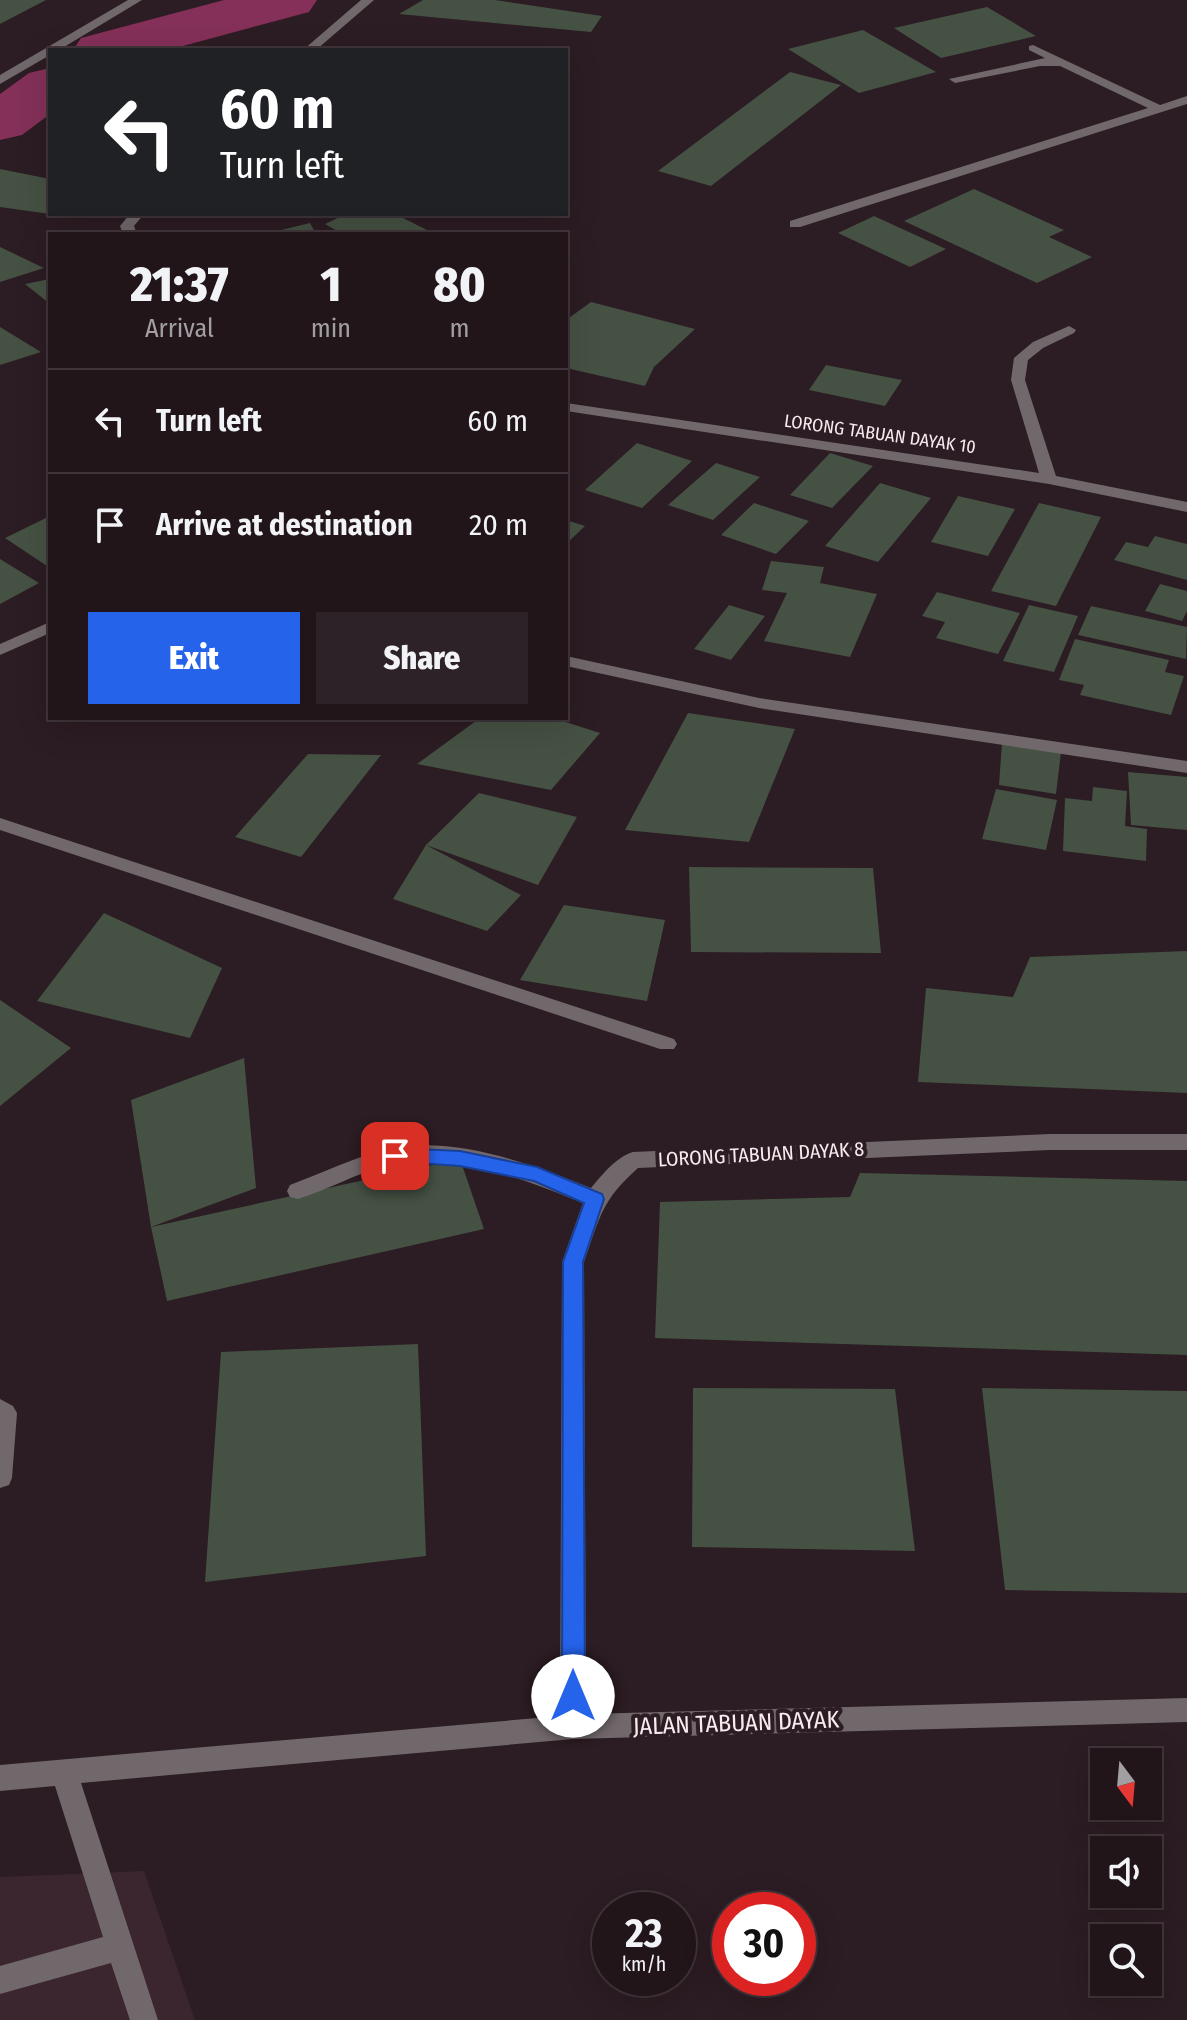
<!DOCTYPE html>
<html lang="en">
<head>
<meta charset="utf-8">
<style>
  :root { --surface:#21151a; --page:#2d2227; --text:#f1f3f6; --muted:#a29fa2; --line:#3e3439; --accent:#2563eb }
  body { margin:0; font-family:"Fira Sans Condensed",sans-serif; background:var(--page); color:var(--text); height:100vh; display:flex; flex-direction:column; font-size:30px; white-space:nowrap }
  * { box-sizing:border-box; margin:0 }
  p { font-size:26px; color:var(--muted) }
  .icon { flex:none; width:44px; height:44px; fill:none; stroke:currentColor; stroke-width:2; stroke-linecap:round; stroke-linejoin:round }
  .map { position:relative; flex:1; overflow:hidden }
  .sheet { position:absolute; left:48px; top:232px; width:520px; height:488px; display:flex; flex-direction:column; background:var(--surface); border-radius:0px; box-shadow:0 8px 32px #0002,0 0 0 2px var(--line) }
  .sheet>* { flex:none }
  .hud { position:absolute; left:48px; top:48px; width:520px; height:168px; border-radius:0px; box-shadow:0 8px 32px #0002,0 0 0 2px var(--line); background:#202124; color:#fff; overflow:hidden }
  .needle { width:52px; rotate:164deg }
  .controls { position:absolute; left:1090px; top:1748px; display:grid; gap:16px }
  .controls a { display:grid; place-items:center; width:72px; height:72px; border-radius:0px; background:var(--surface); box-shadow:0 8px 32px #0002,0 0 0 2px var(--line); font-size:40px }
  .speed { position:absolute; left:592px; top:1892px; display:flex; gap:16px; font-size:40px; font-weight:700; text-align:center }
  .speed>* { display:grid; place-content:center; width:104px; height:104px; border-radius:50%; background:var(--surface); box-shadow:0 8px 32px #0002,0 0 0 2px var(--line); line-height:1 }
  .speed small { font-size:20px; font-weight:400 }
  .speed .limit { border:12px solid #d22; background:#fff; color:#111 }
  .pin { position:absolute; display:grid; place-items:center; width:68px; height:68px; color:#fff; margin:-34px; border-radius:16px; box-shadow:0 4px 12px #0006 }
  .me { position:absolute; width:88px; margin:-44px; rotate:0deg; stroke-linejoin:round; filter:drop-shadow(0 0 6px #0008) }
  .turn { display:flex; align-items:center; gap:28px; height:168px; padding:0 40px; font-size:36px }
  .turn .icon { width:104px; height:104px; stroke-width:2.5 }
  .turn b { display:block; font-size:56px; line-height:68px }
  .eta { display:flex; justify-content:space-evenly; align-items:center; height:136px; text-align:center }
  .eta b { font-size:48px; font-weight:800; line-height:56px }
  .cta { display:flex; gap:16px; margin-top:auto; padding:16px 40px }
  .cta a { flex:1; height:92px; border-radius:0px; background:var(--accent); color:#fff; font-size:32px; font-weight:800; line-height:92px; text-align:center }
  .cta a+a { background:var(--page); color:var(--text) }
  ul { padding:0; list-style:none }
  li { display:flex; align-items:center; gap:24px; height:104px; padding:0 40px; border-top:2px solid var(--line) }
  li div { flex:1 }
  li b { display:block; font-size:30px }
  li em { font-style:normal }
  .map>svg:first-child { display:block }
  .built { fill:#3b252e }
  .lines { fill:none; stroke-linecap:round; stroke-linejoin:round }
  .river { fill:#843058; fill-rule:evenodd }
  .building { fill:#455143 }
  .minor { fill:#71686b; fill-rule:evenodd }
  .route { fill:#2563eb; stroke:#184099; stroke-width:2 }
  .labels { text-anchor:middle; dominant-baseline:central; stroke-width:8; stroke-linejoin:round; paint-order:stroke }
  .far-street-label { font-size:18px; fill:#f7ebef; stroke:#2c1c23 }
  .street-label { font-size:20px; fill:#f7ebef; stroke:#2c1c23 }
  .near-street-label { font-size:24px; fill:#f7ebef; stroke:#2c1c23 }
</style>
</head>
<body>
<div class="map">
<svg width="1187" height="2020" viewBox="0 0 1187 2020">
  <rect width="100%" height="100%" fill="#2c1c23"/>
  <path class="built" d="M 144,1871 L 195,2020 L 0,2020 L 0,1877 Z"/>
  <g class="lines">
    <path class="river" d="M 224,0 L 317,0 L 309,12 L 168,50 L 73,50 L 81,38 Z
      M 50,68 L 50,114 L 22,135 L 0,140 L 0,94 L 29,73 Z"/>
  </g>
  <path class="building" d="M 0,0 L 46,0 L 0,24 Z
    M 423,0 L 495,0 L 602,16 L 591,32 L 399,14 Z
    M 987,7 L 1036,36 L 941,58 L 894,28 Z
    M 863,30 L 936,72 L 859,93 L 788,49 Z
    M 790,72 L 841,85 L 711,186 L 658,171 Z
    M 0,169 L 50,179 L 50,214 L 0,207 Z
    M 974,189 L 1064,230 L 1049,237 L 1092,257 L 1037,283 L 904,221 Z
    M 346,214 L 395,214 L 427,230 L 405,234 L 342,234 L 325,224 Z
    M 874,216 L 946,249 L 910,267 L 838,233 Z
    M 310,223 L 316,234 L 269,234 L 269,233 Z
    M 0,247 L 44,268 L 0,282 Z
    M 50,279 L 50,304 L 25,284 Z
    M 591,302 L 695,329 L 654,367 L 645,386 L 566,368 L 566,320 Z
    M 0,327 L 41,352 L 0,365 Z
    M 826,365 L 902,380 L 885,406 L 809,390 Z
    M 637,443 L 692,461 L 642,508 L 585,490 Z
    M 830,453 L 873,466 L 832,508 L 790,495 Z
    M 716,463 L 760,477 L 713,520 L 668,505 Z
    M 880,483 L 931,498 L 878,562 L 825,546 Z
    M 958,496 L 1015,509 L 988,556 L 931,542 Z
    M 754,503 L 809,521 L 776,554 L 721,535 Z
    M 1039,503 L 1101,517 L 1056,606 L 991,591 Z
    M 50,516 L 50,568 L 5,538 Z
    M 566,520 L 585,526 L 566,544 Z
    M 1155,536 L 1187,544 L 1187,580 L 1114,560 L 1126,542 L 1148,547 Z
    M 0,559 L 39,583 L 0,604 Z
    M 771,561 L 824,567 L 820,583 L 877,594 L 850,657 L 764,641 L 787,593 L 762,590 Z
    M 1160,584 L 1187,591 L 1187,611 L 1182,621 L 1145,611 Z
    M 937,592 L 1020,613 L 998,654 L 936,638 L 945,622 L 922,616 Z
    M 729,605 L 765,616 L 731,660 L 694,649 Z
    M 1029,605 L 1078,616 L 1054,672 L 1003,661 Z
    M 1091,606 L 1187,627 L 1186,659 L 1078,635 Z
    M 1075,639 L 1169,660 L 1165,672 L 1184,676 L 1171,715 L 1080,695 L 1084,685 L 1059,680 Z
    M 688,713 L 795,729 L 749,842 L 625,830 Z
    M 480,718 L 553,718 L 600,733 L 551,790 L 417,764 Z
    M 1002,743 L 1061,752 L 1056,794 L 999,785 Z
    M 308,754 L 381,755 L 301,857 L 235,837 Z
    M 1128,772 L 1187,777 L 1187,830 L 1131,825 Z
    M 1093,787 L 1127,791 L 1125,826 L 1147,829 L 1146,861 L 1063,851 L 1065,798 L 1092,801 Z
    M 996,789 L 1057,800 L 1046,850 L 982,839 Z
    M 479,793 L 577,817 L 538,885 L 426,845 Z
    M 426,845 L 521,895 L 487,931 L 393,899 Z
    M 689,867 L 873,868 L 881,953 L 691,952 Z
    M 564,905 L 665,920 L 647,1001 L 520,980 Z
    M 104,913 L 222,968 L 190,1038 L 37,1001 Z
    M 1187,951 L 1187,1093 L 918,1082 L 926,988 L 1013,997 L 1030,957 Z
    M 0,1000 L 71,1048 L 0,1106 Z
    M 244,1058 L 256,1188 L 151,1227 L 131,1100 Z
    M 460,1159 L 484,1229 L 167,1301 L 151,1227 Z
    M 860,1173 L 1187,1181 L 1187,1355 L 655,1338 L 660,1202 L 850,1197 Z
    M 418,1344 L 426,1556 L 205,1582 L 221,1352 Z
    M 693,1388 L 895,1389 L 915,1551 L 692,1547 Z
    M 982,1388 L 1187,1391 L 1187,1593 L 1005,1590 Z"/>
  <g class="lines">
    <path class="minor" d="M 128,0 L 142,0 L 59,50 L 50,50 L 50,55 L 0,84 L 0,75 Z
      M 361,0 L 374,0 L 316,50 L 303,50 Z
      M 1033,45 L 1160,105 L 1187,96 L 1187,104 L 800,227 L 790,227 L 790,221 L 1148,108 L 1060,66 L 1040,66 L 955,83 L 949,79 L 1045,58 L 1029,50 L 1029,46 Z
      M 130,214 L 144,214 L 134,226 L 137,234 L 123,234 L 120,226 Z
      M 1069,326 L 1076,330 L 1074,333 L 1043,348 L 1028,360 L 1025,380 L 1056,476 L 1187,502 L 1187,512 L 1049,484 L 566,411 L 566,403 L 1039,473 L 1011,380 L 1014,358 L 1033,342 Z
      M 50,622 L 50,633 L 0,655 L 0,644 Z
      M 566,656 L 759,698 L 1187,761 L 1187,773 L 759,708 L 566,666 Z
      M 0,818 L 674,1039 L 677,1044 L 674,1049 L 660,1049 L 0,830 Z
      M 1050,1134 L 1187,1134 L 1187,1150 L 1050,1150 L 638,1168 C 601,1201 600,1217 584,1262 L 586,1714 L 1187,1698 L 1187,1722 L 573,1739 L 81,1783 L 158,2020 L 130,2020 L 111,1963 L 0,1994 L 0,1966 L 103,1937 L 55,1786 L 0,1791 L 0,1765 L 560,1716 L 562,1262 L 583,1203 C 524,1179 450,1150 385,1166 C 355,1174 327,1190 298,1199 L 290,1197 L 287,1191 L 290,1185 C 322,1173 355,1157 388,1149 C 455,1135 531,1164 591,1188 C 602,1175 616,1157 633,1152 Z
      M 0,1399 L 13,1406 L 17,1413 L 12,1478 L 9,1485 L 0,1488 Z"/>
  </g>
  <path class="route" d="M 395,1148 L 460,1151 L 537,1167 L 602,1194 L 604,1199 L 583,1262 L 585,1696 L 582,1704 L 573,1707 L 565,1704 L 562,1696 L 563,1262 L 584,1203 L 534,1181 L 460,1166 L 389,1161 L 386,1156 L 389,1150 Z"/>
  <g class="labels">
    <g class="far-street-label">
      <text transform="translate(880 434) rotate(8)">LORONG TABUAN DAYAK 10</text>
    </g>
    <g class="street-label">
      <text transform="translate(761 1154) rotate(-3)">LORONG TABUAN DAYAK 8</text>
    </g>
    <g class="near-street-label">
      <text transform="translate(736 1723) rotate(-2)">JALAN TABUAN DAYAK</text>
    </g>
  </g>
</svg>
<div class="controls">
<a><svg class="needle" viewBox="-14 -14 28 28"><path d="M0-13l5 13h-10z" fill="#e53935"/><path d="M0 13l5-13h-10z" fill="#a29fa2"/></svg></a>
<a><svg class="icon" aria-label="sound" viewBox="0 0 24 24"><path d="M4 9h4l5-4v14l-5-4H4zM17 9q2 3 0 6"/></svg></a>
<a><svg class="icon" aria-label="search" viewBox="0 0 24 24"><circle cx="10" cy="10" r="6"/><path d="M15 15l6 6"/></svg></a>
</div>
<div class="speed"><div>23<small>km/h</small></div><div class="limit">30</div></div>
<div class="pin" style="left:395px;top:1156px;background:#d93025"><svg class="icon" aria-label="arrive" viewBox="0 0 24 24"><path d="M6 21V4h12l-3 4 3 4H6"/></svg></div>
<svg class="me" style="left:573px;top:1696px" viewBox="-20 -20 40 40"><circle r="19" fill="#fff"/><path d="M0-13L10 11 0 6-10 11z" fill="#2563eb"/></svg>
<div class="hud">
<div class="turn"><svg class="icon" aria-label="left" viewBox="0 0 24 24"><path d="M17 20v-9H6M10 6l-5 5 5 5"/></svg><div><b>60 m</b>Turn left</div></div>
</div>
<section class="sheet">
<div class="eta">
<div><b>21:37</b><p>Arrival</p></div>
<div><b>1</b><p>min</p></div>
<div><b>80</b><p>m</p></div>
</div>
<ul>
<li><svg class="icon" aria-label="left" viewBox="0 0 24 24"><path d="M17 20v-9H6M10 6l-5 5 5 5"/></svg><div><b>Turn left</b></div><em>60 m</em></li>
<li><svg class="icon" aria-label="arrive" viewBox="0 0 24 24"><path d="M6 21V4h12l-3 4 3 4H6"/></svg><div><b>Arrive at destination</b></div><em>20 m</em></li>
</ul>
<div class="cta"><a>Exit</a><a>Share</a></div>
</section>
</div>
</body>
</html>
